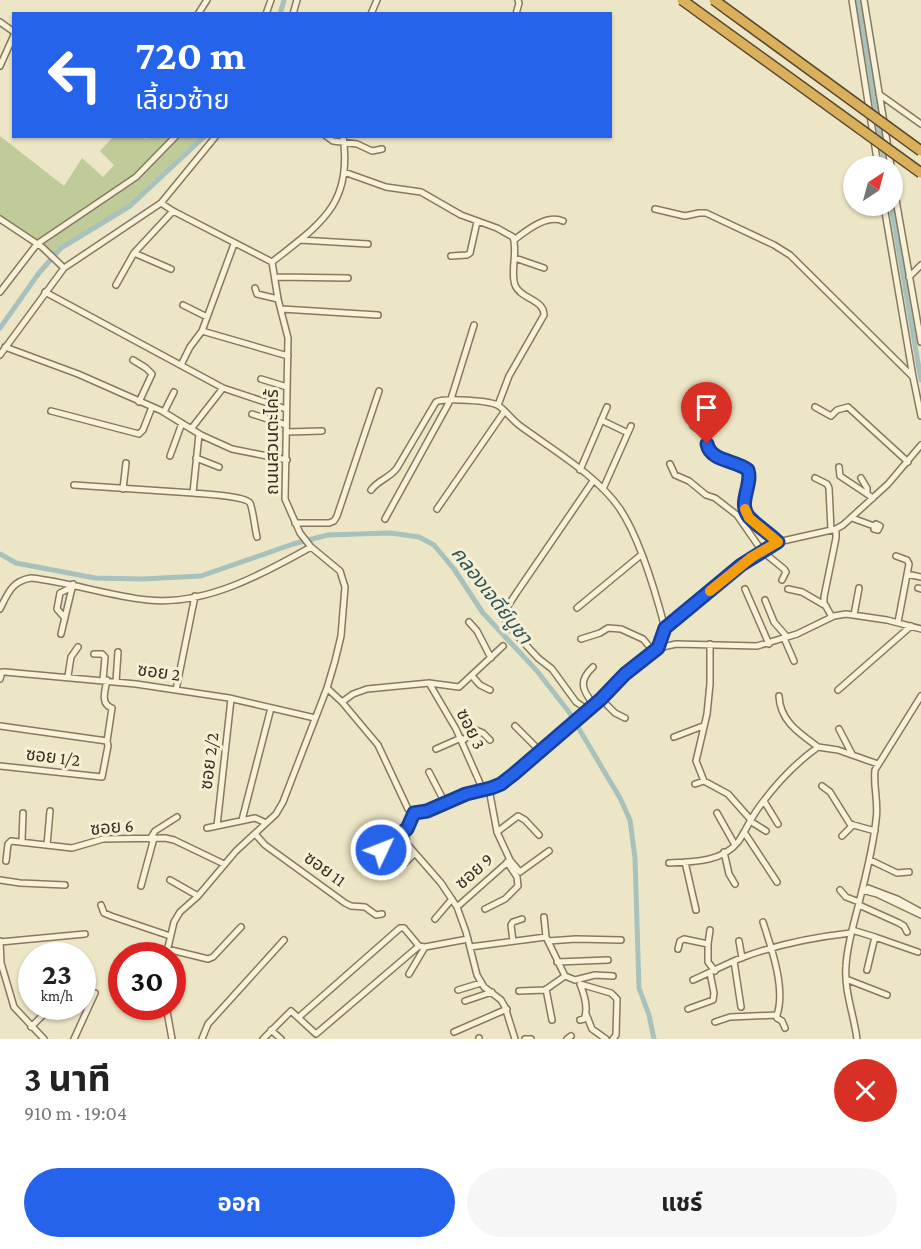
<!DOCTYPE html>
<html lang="th">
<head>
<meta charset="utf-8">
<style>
  :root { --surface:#fff; --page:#f6f6f6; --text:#222; --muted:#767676; --accent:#2563eb }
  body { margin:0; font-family:"Crimson Pro","Noto Sans Thai",serif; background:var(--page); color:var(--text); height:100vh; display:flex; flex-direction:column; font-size:22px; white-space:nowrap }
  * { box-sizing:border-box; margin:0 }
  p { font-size:20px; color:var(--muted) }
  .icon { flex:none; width:33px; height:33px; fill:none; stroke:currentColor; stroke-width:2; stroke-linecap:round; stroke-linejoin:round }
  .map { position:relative; height:1039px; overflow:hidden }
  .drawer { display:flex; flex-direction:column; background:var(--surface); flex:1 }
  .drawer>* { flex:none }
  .hud { position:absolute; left:12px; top:12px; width:600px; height:126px; border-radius:0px; box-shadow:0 2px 4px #0004; background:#2563eb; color:#fff; overflow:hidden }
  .needle { width:39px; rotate:36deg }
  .buttons { position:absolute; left:843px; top:156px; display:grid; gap:12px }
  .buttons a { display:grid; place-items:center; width:60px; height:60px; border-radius:50%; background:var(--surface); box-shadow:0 2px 4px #0004; font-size:30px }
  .speed { position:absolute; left:18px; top:942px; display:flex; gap:12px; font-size:30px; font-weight:700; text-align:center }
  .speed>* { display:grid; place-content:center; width:78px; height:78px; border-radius:50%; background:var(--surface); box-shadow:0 2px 4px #0004; line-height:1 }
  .speed small { font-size:15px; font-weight:400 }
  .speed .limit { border:9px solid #d22; background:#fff; color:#111 }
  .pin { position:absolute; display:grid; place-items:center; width:51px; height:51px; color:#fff; margin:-62px -26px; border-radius:50% 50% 50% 0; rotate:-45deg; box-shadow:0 0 6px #0007 }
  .pin .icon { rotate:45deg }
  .me { position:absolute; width:66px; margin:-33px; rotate:47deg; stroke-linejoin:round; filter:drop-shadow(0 0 4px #0008) }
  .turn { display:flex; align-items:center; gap:21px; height:126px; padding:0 24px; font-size:27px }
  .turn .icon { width:78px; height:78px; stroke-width:2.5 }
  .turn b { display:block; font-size:42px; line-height:51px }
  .round { display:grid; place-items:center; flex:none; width:63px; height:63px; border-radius:32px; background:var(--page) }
  .overview { display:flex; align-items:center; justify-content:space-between; height:102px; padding:0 24px }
  h1 { font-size:36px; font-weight:700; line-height:45px }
  .cta { display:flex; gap:12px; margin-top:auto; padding:12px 24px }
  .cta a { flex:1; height:69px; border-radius:36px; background:var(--accent); color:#fff; font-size:24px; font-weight:700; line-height:69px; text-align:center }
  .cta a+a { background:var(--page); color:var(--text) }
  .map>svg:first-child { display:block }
  .green { fill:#c0cb9a }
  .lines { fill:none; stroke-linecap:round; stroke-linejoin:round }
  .canal { stroke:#a8c1bd; stroke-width:5 }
  .street-casing { stroke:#88795c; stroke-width:8 }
  .street { stroke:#f8f2da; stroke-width:5 }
  .highway-bridge-casing { stroke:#564630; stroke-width:12; stroke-linecap:butt }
  .highway-bridge { stroke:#dab05a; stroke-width:9 }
  .route-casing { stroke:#184099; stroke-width:15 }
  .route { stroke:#2563eb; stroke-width:10 }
  .slow { stroke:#f59e0b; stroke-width:10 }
  .labels { text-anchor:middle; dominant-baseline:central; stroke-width:6; stroke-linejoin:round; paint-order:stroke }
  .street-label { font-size:18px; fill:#392f20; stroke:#f5efd6 }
  .water-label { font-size:20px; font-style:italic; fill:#2f5658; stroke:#f5efd6 }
</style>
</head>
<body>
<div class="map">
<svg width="921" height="1039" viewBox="0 0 921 1039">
  <rect width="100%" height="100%" fill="#ede6c6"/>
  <path class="green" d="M 0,136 L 64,186 L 82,158 L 103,177 L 114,165 L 100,151 L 113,137 L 142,137 L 146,139 L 149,136 L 205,137 L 130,206 L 61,248 L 53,257 L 37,241 L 0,217 Z"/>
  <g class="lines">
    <path class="canal" d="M 858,0 L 885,166
      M 280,14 L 284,0
      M 891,206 L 921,380
      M 0,328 L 39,273 L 61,248 L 130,206 L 205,136
      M 0,554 L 16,563 L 95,578 L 142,579 L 201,576 L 293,544 L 328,535 L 390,533 L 419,537 L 434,545 L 454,569 L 483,613 L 537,671 L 569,712 L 620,798 L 630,820 L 635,858 L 639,988 L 649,1015 L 654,1039"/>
    <g class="street-casing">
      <path id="street" d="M 852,0 L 878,166
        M 864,0 L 891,166
        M 198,14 L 207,0
        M 266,14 L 271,0
        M 293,14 L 297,0
        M 371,14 L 377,0
        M 516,14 L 519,3 L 518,0
        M 0,22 L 14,32
        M 0,66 L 14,35
        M 879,94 L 921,124
        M 326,136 L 333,141 L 357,144 L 372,151 L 382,149
        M 344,172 L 386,187 L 421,192 L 461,215 L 497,228 L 513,237 C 518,253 510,271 515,285 C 520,299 544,299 544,315 L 509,376 L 498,405
        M 892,177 L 921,342
        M 161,203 L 216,136
        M 884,206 L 913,377
        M 655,209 L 685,216 L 699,213 L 706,213 L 774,245 L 790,255 L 913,377 L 921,416
        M 0,219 L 42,247 L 64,268
        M 300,240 L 368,244
        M 514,240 C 526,231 546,214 563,221
        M 134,253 L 171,269
        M 451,256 L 467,255 L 470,253 L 477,222
        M 515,258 L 544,268
        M 275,277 L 348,278
        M 909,277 L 921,265
        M 116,285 L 134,253 L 173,211
        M 255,288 L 257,294 L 278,299
        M 0,292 L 37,244 L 136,177 L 176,136
        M 45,292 L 223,388
        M 183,305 L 207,317
        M 282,309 L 378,315
        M 202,331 L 288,356
        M 5,347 L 78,374 L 162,411 L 201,435 L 232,449 L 287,460
        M 0,355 L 64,268 L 161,203 L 173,211 L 272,262
        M 133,360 L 146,368 L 152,374 L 139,402
        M 181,365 L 190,347 L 202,331 L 234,244
        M 261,379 L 287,387
        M 815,407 L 831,416 L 837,410 L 848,407 L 908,462
        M 51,411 L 139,434 L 143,430 L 152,407
        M 164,412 L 174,392
        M 252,414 L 286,425
        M 601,420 L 628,433
        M 693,426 L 707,436 L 707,446 L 711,453 L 748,470 C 754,485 737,503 749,517 C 757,526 769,533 778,542
        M 191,429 L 223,388 L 286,409
        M 286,432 L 322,431
        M 170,456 L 182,423
        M 196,458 L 219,467
        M 670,464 L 675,475 L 689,481 L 706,495 L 715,498 L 737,515 L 762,551 L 784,569 L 786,572 L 782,580
        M 839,467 L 840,476 L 873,498
        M 580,470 L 607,407
        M 815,478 L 827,484 L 829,488 L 831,530
        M 861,478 L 867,488 L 867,494
        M 74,485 L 193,493 L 199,434
        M 123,489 L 126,463
        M 603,489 L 631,426
        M 371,490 C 378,480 390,478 397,468 L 436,402 C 445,398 490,400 499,406 C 506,411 511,419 519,425 C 551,449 597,475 620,509 C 639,537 656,594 665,628
        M 193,493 C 203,494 245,496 250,503 C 253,509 255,530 257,537
        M 437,509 L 504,412
        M 852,518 L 874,526
        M 385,519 L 451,399 L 474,325
        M 295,523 L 329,523 L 334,521 L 337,516 L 379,391
        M 876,524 L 880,526 L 878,530 L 874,529 Z
        M 896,556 L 907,560 L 909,564 L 898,622
        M 907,574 L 921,577
        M 918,588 L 921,589
        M 745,589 L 769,644
        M 788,589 L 802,592 L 826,606
        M 765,600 L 774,622 L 787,637
        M 577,608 L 641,555
        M 0,609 C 8,593 12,581 31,578 C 70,582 108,596 148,600 C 205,606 263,574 311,547
        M 854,615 L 859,588
        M 832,617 L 824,603 L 824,597 L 836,538 L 836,529
        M 65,618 L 57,609 L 60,593 L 72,587
        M 469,622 L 477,631 L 491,658
        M 61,634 L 73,584
        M 784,638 L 794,661
        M 581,639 L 600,633 L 608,628 L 621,629 L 643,639 L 653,651
        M 710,644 L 710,684 L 707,714 L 696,761 L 704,781 L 728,794 L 751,820
        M 658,648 L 665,628 L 752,557 L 778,542 L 836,529 L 843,525 L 888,484 L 921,445
        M 94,654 L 102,654 L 105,657 L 103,680
        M 593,667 C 578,681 582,690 594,705
        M 68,676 L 71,657 L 78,647
        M 472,676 L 480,685 L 490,690
        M 0,679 L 2,672 L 5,672 L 136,684 L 229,698 L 315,718
        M 116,682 L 118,652
        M 429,683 L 456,729 L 483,790
        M 327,688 L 342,702 L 378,745 L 408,809 L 414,813 L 420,813 L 467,794 L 501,784 L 601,699 L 625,674 L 658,648 L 676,644 L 757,646 L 797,634 L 834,616 L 846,614 L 887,620 L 921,629
        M 176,690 L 195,596
        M 838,690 L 911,626
        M 779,696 C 780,721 799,733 818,747
        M 601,699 L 615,713 L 625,718
        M 342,702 L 353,694 L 367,689 L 429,683 L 459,687 L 503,646
        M 588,710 L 576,702 L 552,669 L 538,658 L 512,630 L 503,616 L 504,612 L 517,592 L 593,481
        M 0,726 L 107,741
        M 515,726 L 540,751
        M 839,729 L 852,754
        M 674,737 L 703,726
        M 462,741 L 476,730 L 483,733 L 490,740
        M 436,749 L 461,738
        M 0,766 L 102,777 L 108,746 L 107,741 L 112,708 C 100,704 105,691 107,680
        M 429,772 L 445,803
        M 695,784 L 704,781
        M 822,786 L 830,792 L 850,824 L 875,831
        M 764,801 L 778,824
        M 414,813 C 409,824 404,833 407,844 L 441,883 L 457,907 L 466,932 L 477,975 L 484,987 L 501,1000 L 505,1007 L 515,1039
        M 717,813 L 735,845
        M 242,820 L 271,708
        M 750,821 L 766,831
        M 217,826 L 231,699
        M 207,828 L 255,818 L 266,823
        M 497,832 L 518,816 L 525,820 L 539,835
        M 744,832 L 777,882
        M 255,834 L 265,845 L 345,903 L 351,906 L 365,907 L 376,915 L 382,914
        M 842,836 L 853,825
        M 150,839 L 155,831 L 177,817
        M 22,841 L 23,813
        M 47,845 L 50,811
        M 724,852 L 729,874 L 735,884
        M 381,855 L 386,842 L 407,829
        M 510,860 L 520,872 L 549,851
        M 870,860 L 897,873 L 909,872
        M 6,861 L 8,844 L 11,841 L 72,848 L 103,839 L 165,838 L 174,840 L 224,864
        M 685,862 L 696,910
        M 669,863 C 693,862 722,862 738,842 C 745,832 750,820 757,810 C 774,786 794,764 818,747 L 838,750 L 878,764
        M 398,870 L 414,854
        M 0,880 L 20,883 L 65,885
        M 170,880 L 198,896
        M 141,886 L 154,838
        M 868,888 L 897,899 L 921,912
        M 840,890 L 846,897 L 859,902
        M 862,890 L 877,894 L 921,915
        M 101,905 L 104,913 L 111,916 L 170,936
        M 859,905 L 899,923 L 904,926 L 907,932
        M 457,907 L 510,860 L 497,832 L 489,789
        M 485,909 L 505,899 L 518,886 L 517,877 L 507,862
        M 544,917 L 546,937 L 565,976 L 575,980 L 595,975 L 613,976
        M 435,919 L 452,899
        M 852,930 L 875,937 L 867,970
        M 875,937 L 918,952
        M 0,941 L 1,963 L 14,1007 L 44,1039
        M 513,941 L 511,925 L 513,922 L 522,919
        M 548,941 L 576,939 L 621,940
        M 739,941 L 742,958
        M 0,942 L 85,934
        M 708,944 L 710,930
        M 470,947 L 546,937
        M 167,949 L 208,959 L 213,957 L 241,927
        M 678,949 L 680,941 L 684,939 L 708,944 L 708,962 L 715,971
        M 166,956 L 174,922 L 180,912 L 198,896 L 236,851 L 276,814 L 283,802 L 327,688 L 335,661 L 341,636 L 345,587 L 340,571 L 311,547 L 300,533 L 285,499 L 288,338 L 278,299 L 272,262 C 320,224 353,205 343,136
        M 734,961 L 741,1007
        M 557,962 L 608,960
        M 409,974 L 425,947 L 468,939
        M 846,979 L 887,995
        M 693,980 C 709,973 724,965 741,958 C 775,945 815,937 851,933
        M 580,984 L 611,993 L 617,999 L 616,1035 L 613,1039
        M 546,989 L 552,1020
        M 458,990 L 481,983
        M 519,991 L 545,990 L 565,976
        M 465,1001 L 492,992
        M 166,1006 L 172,1039
        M 688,1009 L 713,1000 L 714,993 L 710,973
        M 586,1014 L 592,1029 L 606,1039
        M 299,1017 L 400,928 L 404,928 L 419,946 L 425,947
        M 777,1018 L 782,1021 L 785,1028
        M 580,1020 L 584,1019 C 589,1008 584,994 580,984
        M 715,1022 L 730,1017 L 777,1015 C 786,988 771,947 763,922
        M 31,1027 L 52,1006
        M 271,1030 L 281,1039
        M 454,1032 L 507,1009
        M 479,1038 L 479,1039
        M 74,1039 L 95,993
        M 202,1039 L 208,1024 L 284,940
        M 263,1039 L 291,1011 L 316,1034 L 419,946
        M 525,1039 L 531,1039
        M 567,1039 L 571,1036
        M 857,1039 C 854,1015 844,991 846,966 C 847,946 853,926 858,907 C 865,878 873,850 876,820 C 879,803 873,787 875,770 L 921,696"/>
    </g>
    <use href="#street" class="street"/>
    <g class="highway-bridge-casing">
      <path id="highway-bridge" d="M 682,0 L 921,173
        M 714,0 L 921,151"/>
    </g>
    <use href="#highway-bridge" class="highway-bridge"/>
  </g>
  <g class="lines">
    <g class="route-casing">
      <path id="route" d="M 381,850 L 386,842 L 407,829 L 414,813 L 427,811 L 466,794 L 491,788 L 501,784 L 515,773 L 601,699 L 625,674 L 658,648 L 665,628 L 741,565 L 778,542 C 769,533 756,525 749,517 C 737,503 753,485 748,470 C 736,460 711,462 707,444"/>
    </g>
    <use href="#route" class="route"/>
    <path class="slow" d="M 710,591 L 752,557 L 778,542 L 749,518 L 745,509"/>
  </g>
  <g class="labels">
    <g class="street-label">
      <text transform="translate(272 442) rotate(-90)">ถนนสวนตะไคร้</text>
      <text transform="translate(159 672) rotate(8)">ซอย 2</text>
      <text transform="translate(471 729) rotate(63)">ซอย 3</text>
      <text transform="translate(53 757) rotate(7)">ซอย 1/2</text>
      <text transform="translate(209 761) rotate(-83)">ซอย 2/2</text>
      <text transform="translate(112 827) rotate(-5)">ซอย 6</text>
      <text transform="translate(325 869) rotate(36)">ซอย 11</text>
      <text transform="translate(474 871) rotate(-42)">ซอย 9</text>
    </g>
    <g class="water-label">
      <text transform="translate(492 595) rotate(52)">คลองเจดีย์บูชา</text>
    </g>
  </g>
</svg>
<div class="buttons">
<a><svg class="needle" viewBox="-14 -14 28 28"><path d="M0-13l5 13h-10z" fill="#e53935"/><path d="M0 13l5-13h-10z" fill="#767676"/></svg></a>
</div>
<div class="speed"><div>23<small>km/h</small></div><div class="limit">30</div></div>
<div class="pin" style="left:707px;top:444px;background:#d93025"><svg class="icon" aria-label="arrive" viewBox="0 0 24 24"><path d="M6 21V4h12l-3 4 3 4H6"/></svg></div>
<svg class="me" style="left:381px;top:850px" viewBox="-20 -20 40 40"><circle r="17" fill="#2563eb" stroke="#fff" stroke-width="3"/><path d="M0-11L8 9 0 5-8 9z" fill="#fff"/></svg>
<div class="hud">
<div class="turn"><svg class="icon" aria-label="left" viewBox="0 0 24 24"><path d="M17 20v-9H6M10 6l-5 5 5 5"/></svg><div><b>720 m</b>เลี้ยวซ้าย</div></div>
</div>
</div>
<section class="drawer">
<div class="overview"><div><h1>3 นาที</h1><p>910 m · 19:04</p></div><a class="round" style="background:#d93025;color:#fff"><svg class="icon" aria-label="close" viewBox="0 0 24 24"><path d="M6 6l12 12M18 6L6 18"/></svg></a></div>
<div class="cta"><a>ออก</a><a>แชร์</a></div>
</section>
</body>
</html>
